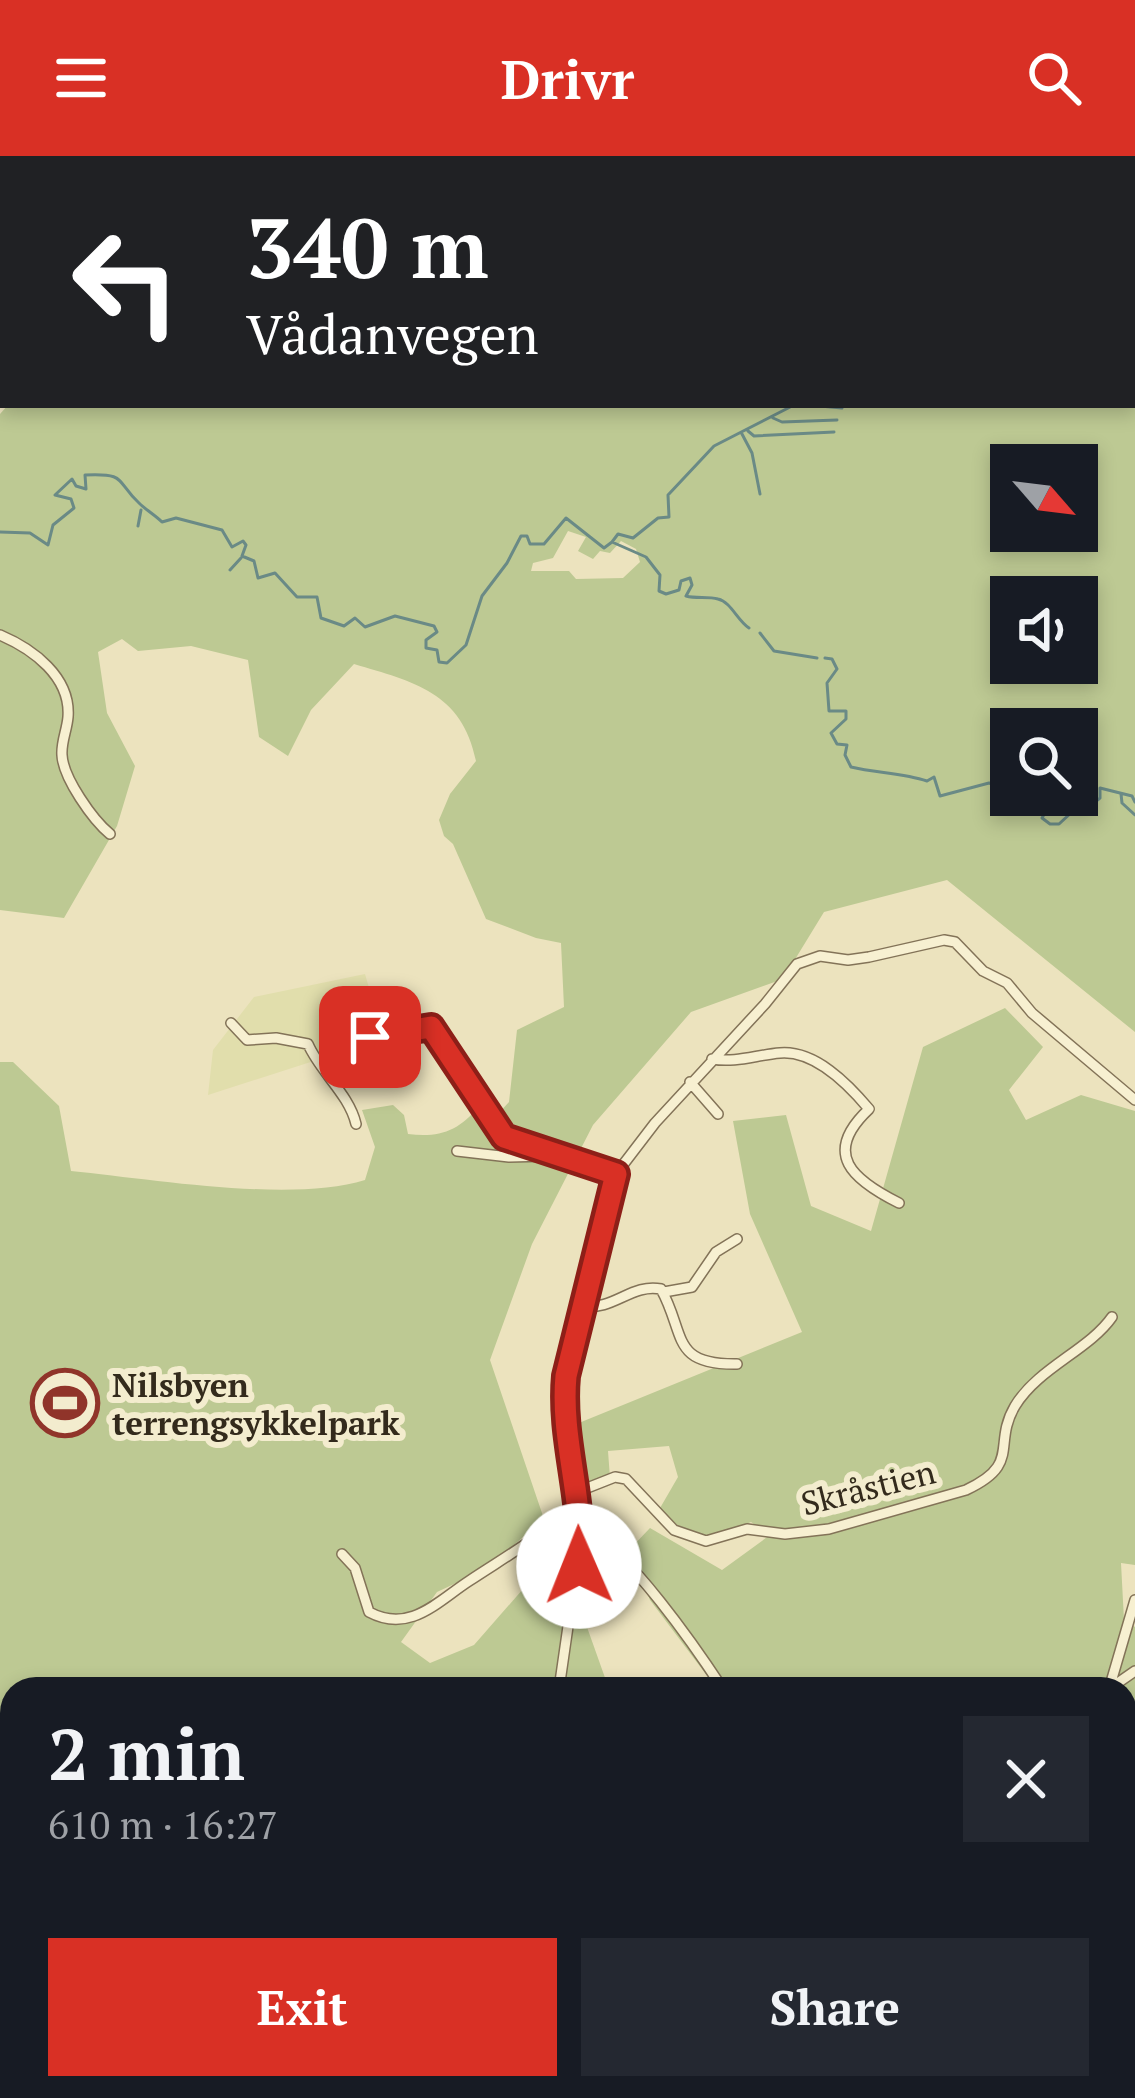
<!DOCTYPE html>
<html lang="en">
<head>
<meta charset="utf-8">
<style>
  :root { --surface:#171b24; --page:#242831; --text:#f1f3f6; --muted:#9ea1a6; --accent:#d93025 }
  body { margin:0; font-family:"PT Serif",serif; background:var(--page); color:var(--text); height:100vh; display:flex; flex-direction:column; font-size:45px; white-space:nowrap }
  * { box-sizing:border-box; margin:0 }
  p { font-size:39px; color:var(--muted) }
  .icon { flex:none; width:66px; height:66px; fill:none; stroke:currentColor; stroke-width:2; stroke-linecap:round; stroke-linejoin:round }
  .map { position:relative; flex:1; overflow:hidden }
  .sheet { position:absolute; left:0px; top:1521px; width:1137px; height:423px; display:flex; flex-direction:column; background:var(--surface); border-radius:36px 36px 0 0; box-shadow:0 6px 18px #0003 }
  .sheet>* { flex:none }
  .top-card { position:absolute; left:0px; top:0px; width:1137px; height:252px; box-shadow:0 6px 18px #0003; background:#202124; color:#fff; overflow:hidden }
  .needle { width:78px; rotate:118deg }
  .fabs { position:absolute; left:990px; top:288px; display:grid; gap:24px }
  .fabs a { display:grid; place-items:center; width:108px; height:108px; border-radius:0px; background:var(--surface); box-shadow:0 6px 18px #0003; font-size:60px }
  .pin { position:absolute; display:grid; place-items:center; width:102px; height:102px; color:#fff; margin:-51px; border-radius:24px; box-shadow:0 6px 18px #0006 }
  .me { position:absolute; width:132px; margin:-66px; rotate:359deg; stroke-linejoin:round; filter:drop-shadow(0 0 9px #0008) }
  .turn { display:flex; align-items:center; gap:42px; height:252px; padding:0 48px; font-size:54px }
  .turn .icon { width:156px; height:156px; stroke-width:2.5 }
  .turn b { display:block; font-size:84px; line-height:102px }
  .round { display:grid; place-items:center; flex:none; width:126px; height:126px; border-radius:0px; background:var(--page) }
  .headline { display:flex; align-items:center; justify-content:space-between; height:204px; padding:0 48px }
  h1 { font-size:72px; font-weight:700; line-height:90px }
  .cta { display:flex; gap:24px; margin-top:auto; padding:24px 48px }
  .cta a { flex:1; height:138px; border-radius:0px; background:var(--accent); color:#fff; font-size:48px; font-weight:700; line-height:138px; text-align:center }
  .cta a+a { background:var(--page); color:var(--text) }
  header { display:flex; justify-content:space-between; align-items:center; height:156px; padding:0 48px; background:var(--accent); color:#fff; font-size:54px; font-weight:700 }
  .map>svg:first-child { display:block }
  .farmland { fill:#e1deac }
  .green { fill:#bdc993; fill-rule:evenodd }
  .water { fill:#a2bdb8; stroke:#6a8a86; stroke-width:3 }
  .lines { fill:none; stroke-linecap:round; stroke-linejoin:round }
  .stream { stroke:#6a8a86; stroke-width:3 }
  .minor-casing { stroke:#837358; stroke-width:12 }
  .minor { stroke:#f7f0d1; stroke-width:9 }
  .route-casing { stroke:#8d1f18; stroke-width:30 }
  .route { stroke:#d93025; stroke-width:21 }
  .labels { text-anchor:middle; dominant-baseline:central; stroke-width:12; stroke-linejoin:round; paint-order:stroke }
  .poi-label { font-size:33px; font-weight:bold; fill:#332a1c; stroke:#f3ecce; text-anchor:start }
  .street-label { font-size:33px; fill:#332a1c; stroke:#f3ecce }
</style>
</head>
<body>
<header><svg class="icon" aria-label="menu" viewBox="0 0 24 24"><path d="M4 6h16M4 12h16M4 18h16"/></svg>Drivr<svg class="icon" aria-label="search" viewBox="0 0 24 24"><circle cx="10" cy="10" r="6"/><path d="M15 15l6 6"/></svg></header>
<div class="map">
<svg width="1135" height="1942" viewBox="0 0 1135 1942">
  <rect width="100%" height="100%" fill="#ece3be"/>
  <path class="farmland" d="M 365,818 L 383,880 L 333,919 L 320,903 L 208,939 L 213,894 L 254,841 Z"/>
  <path class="green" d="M 0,0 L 1135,0 L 1135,876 L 947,724 L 824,756 L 783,823 L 691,856 L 593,969 L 532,1088 L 490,1204 L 544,1363 L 486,1413 L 437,1436 L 401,1486 L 430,1507 L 474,1489 L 537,1417 L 554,1450 L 582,1457 L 609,1533 L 12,1533 L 12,1858 L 0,1840 L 0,906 L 13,906 L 59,950 L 71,1015 C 152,1023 291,1047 365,1024 L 375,991 L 362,954 L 393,949 L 404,959 L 408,978 C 439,982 459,975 478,951 L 496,960 L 509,946 L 517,874 L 564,851 L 561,787 L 536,782 L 486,763 L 453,688 L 444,680 L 439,664 L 450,638 L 476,605 C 462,536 414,526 354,508 L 311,554 L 288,600 L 259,581 L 248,504 L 191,490 L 138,495 L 122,483 L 98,496 L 107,557 L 135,610 L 117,670 L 64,762 L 0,754 L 0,258 L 8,249 L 1134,249 L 1134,3 L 3,3 L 3,33 ZM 1011,309 L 1077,309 L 1077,375 L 1011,375 ZM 568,375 L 586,381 L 578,395 L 593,403 L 600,395 L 610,397 L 621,385 L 636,393 L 640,406 L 623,422 L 576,423 L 569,415 L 531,415 L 533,407 L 553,402 ZM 1011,441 L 1077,441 L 1077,507 L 1011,507 ZM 1011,573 L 1077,573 L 1077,639 L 1011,639 Z
    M 1005,852 L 1043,891 L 1009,934 L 1026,964 L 1081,939 L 1135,955 L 1135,1409 L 1121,1407 L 1124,1464 L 1135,1471 L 1135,1942 L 179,1942 L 187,1932 L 1125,1932 L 1125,1533 L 717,1533 L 650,1444 L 629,1394 L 650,1372 L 722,1414 L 770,1379 L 751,1366 L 708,1383 L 656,1359 L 678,1321 L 669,1290 L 608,1295 L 610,1322 L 581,1330 L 569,1271 L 802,1176 L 750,1058 L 733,965 L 786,959 L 811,1050 L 871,1075 L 923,891 Z"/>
  <path class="water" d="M 0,1840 L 12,1858 L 12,1932 L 187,1932 L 179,1942 L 0,1942 Z"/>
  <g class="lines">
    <path class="stream" d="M 1025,3 L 1026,0
      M 809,249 L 842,252
      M 773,262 L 782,266 L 837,264
      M 748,275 L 754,280 L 834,276
      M 742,278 L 752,297 L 760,338
      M 138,370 L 141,354
      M 0,376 L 30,377 L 48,389 L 53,369 L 74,352 L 71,343 L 55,339 L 72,323 L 76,330 L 86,333 L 85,319 C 128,317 115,325 139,347 C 146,354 155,359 162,366 L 176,362 L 222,374 L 232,391 L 243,385 L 246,389 L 242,400 L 254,405 L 258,422 L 275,417 L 297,441 L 317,441 L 321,462 L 344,470 L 355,462 L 365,471 L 395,460 L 434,470 L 437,476 L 426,484 L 426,492 L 437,494 L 439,506 L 447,507 L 466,489 L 482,440 L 507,407 L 521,380 L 527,380 L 530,388 L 544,388 L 566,362 L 604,392 L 612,386 L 646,401 L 660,419 L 659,435 L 666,438 L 679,434 L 681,425 L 690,422 L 692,429 L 686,440 C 696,443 708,440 718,443 C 731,446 737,464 749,472
      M 612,386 L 618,378 L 633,382 L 658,362 L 669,361 L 668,339 L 714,290 L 794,249
      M 230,414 L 241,402
      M 760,477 L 774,495 L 817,502
      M 825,502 L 832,503 L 837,513 L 827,527 L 829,555 L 846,555 L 846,563 L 831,577 L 837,588 L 847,589 L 845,599 L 851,611 C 876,617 903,617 927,625 L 934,621 L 940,640 L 989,627 L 1011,634
      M 1121,638 L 1122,647 L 1135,659
      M 1018,639 L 1044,644 L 1049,650 L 1042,662 L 1050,668 L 1059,668 L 1086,643 L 1095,646 L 1100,642 L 1100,632 L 1132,640 L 1135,646
      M 872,1932 L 876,1942"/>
    <g class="minor-casing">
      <path id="minor" d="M 0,479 C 33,493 71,521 68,561 C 67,574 61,586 62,599 C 63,622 93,664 110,678
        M 231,867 L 247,884 L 276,882 L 308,888 C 320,916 349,938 356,968
        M 370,881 L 425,870 L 432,872 L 504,981 L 616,1019
        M 712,903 C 736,907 756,899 780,897 C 815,894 848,928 869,953 C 821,998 853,1024 899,1047
        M 690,926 L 718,958
        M 457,995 L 509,1001 L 547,1000
        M 664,1136 L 692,1131 L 716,1096 L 737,1083
        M 583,1150 C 613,1155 632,1127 661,1133 C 686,1178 670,1209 737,1208
        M 577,1336 L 615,1321 L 626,1323 L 674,1374 L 706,1385 L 747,1373 L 785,1378 L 829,1373 L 966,1334 C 1022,1308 992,1289 1015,1250 C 1038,1212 1089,1194 1112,1161
        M 342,1398 L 355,1412 L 369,1456 C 410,1478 438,1445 469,1425 C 496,1407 522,1392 548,1372 C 560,1370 574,1370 585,1374 C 626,1390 698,1495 723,1533
        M 559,1533 L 582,1373 L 565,1249 L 566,1220 L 612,1030 L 619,1014 L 655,967 L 765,848 L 797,808 L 820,800 L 848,804 L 869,801 L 944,784 L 955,786 L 983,815 L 1007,827 L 1032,857 L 1135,944
        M 1109,1533 L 1135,1444
        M 1109,1533 L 1135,1515
        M 1125,1644 L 1135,1653
        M 895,1932 L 904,1942
        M 396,1942 L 405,1932"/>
    </g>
    <use href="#minor" class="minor"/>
  </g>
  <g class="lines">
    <g class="route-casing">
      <path id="route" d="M 370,881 L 431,871 L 504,981 L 616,1018 L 566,1220 C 560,1284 585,1345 579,1410"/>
    </g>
    <use href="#route" class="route"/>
  </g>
  <defs>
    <g id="stadium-ring" transform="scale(3.45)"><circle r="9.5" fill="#f3ecce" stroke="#90342a" stroke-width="1.5"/><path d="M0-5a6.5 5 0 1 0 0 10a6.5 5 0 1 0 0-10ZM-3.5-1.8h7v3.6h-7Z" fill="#90342a"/></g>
  </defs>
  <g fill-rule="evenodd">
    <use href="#stadium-ring" x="65" y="1247"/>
  </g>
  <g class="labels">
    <g class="poi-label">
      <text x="112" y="1228">Nilsbyen<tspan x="112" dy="38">terrengsykkelpark</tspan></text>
    </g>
    <g class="street-label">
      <text transform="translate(868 1331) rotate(-14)">Skråstien</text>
    </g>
  </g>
</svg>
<div class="fabs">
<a><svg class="needle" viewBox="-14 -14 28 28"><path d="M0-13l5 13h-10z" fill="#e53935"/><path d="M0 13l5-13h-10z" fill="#9ea1a6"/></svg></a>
<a><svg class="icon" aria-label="sound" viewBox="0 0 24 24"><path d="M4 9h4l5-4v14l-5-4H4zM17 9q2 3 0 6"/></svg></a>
<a><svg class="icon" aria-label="search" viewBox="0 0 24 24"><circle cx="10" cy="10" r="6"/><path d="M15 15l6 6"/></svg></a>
</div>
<div class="pin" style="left:370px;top:881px;background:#d93025"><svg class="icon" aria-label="arrive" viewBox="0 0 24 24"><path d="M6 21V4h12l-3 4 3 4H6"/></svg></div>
<svg class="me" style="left:579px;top:1410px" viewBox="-20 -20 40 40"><circle r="19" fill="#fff"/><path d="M0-13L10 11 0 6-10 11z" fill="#d93025"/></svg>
<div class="top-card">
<div class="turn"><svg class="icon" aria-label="left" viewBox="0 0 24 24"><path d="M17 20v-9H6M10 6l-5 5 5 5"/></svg><div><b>340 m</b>Vådanvegen</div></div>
</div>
<section class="sheet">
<div class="headline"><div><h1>2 min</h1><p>610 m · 16:27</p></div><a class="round"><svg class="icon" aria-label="close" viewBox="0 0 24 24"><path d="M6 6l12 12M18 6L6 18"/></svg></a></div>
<div class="cta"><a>Exit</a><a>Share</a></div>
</section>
</div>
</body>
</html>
